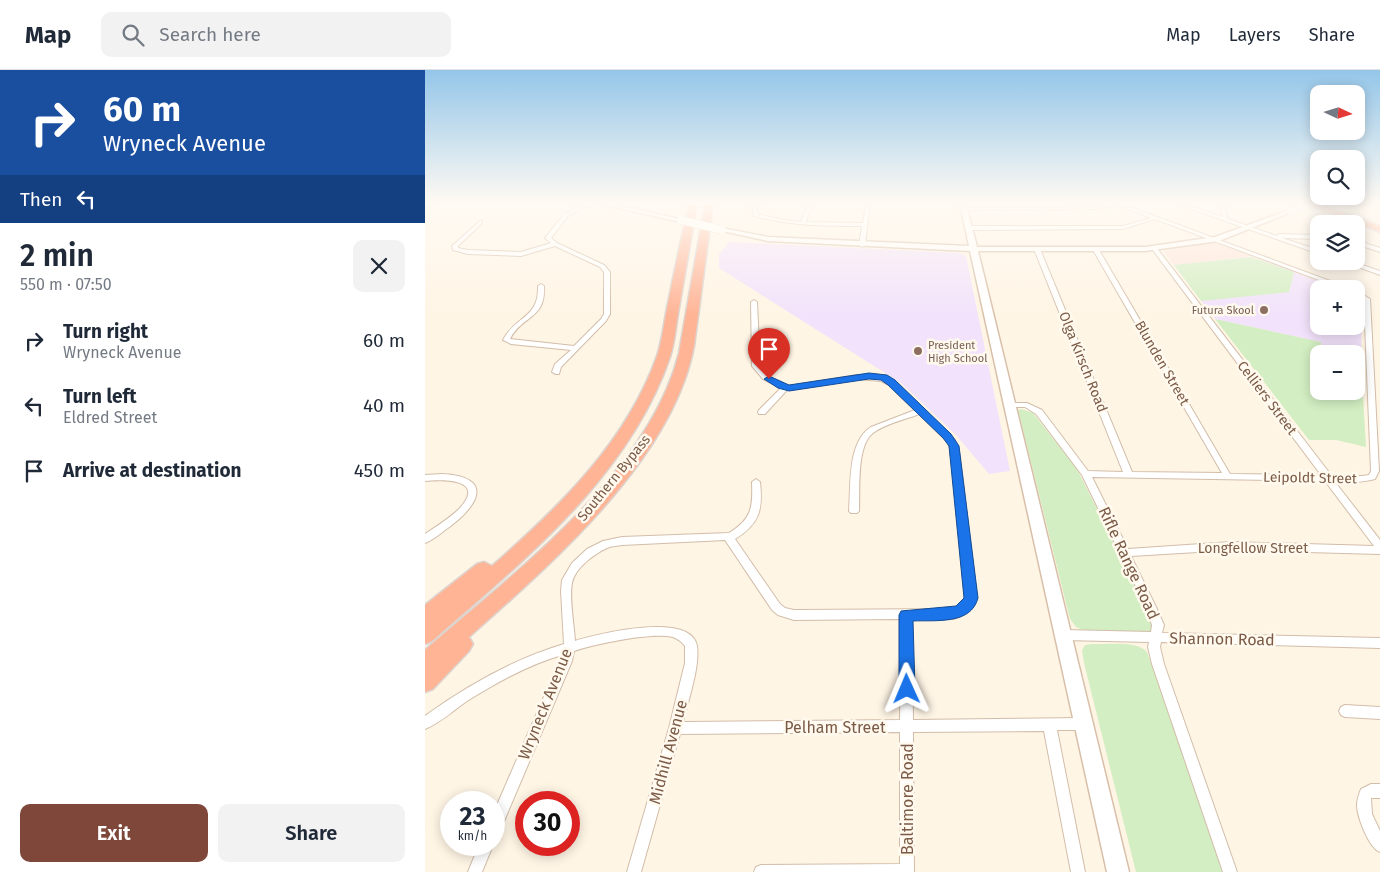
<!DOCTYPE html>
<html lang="en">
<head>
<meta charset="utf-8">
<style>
  :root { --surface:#fff; --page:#f2f2f3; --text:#1f2937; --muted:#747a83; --line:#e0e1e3; --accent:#7f473a }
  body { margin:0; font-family:"Fira Sans",sans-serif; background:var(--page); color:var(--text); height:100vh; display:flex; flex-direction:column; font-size:19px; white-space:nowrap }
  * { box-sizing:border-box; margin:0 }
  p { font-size:16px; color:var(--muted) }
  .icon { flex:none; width:28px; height:28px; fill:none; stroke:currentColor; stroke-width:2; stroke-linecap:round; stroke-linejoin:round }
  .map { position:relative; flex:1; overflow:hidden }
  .drawer { display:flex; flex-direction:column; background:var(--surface); width:425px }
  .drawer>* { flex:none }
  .guide { background:#1a4fa0; color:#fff; overflow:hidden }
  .needle { width:32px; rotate:94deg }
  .fabs { position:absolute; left:885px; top:15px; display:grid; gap:10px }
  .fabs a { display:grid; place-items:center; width:55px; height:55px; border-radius:10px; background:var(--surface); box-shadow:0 2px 12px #0003; font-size:25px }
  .speed { position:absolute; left:15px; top:721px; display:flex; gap:10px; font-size:25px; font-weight:700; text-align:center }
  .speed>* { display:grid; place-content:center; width:65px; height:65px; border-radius:50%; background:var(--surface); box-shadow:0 2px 12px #0003; line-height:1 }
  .speed small { font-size:12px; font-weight:400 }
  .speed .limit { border:8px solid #d22; background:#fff; color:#111 }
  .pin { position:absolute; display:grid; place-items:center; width:42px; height:42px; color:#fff; margin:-51px -21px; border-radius:50% 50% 50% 0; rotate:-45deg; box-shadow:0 0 5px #0007 }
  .pin .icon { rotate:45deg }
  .me { position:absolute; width:55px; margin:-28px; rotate:359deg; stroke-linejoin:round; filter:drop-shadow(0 0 4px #0008) }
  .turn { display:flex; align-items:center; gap:18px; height:105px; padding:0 20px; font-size:22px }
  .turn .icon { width:65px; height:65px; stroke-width:2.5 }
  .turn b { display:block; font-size:35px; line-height:42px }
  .then { display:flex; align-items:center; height:48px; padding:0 20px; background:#0003; gap:10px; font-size:19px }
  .round { display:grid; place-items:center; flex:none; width:52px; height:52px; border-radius:10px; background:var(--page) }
  .head { display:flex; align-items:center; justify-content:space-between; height:85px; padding:0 20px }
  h1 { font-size:30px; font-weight:600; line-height:38px }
  .cta { display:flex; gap:10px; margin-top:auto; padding:10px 20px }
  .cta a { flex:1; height:58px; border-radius:10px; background:var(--accent); color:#fff; font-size:20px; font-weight:600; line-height:58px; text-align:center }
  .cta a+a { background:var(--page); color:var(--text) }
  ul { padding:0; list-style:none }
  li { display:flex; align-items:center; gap:15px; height:65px; padding:0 20px }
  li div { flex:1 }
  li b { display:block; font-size:19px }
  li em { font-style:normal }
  header { display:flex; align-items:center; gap:30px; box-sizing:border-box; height:70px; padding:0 25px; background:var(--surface); border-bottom:1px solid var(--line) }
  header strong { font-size:24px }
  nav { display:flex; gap:28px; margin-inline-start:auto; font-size:18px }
  .search { width:350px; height:45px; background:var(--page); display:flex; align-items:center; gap:12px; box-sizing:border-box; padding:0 18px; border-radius:10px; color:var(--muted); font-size:19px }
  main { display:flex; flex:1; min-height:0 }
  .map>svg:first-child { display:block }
  .commercial { fill:#ffe5d9 }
  .education { fill:#f2e2fb }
  .green { fill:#d3eec2 }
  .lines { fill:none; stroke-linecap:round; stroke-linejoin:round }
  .street-casing { stroke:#d2bda9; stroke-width:2 }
  .secondary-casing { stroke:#d8bfa9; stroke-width:3 }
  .highway-casing { stroke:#ddd4cf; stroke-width:3 }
  .street { fill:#fff; fill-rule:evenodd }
  .secondary { fill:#fff; fill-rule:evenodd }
  .highway { fill:#ffb496; fill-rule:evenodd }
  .secondary-bridge-casing { stroke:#d8bfa9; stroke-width:9; stroke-linecap:butt }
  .secondary-bridge { stroke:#fff; stroke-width:8 }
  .route { fill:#1a73e8; stroke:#114b97 }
  .education-dot { fill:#8d6e63; stroke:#fff9ee; stroke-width:2 }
  .labels { text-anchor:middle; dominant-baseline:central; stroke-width:5; stroke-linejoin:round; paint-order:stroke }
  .far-education-label { font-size:11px; fill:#785e54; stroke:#fff9ee; text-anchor:end }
  .street-label { font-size:14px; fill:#7b5b47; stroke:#fff9ee }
  .near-street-label { font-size:16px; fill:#7b5b47; stroke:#fff9ee }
</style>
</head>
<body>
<header>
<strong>Map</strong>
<div class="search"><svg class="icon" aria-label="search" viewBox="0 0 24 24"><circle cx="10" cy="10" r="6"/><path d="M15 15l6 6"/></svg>Search here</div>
<nav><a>Map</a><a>Layers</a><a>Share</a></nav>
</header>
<main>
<section class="drawer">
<div class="guide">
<div class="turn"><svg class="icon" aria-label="right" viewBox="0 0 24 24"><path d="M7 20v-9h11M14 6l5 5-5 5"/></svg><div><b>60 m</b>Wryneck Avenue</div></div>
<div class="then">Then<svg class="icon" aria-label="left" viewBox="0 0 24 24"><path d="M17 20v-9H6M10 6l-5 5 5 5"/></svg></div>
</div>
<div class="head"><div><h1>2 min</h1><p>550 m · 07:50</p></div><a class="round"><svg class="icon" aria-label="close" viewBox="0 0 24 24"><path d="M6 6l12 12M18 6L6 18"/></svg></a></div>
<ul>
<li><svg class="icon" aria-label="right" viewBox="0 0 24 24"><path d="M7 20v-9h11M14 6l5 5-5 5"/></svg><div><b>Turn right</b><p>Wryneck Avenue</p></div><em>60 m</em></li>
<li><svg class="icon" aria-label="left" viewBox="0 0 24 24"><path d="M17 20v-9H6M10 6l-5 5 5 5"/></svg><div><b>Turn left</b><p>Eldred Street</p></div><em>40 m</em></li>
<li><svg class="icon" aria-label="arrive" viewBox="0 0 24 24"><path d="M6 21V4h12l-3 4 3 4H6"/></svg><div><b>Arrive at destination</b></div><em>450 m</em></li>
</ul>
<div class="cta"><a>Exit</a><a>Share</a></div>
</section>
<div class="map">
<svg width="955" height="802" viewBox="0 0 955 802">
  <rect width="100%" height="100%" fill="#fff5e5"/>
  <path class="commercial" d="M 786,173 L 799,175 L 828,186 L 749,195 L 738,181 Z"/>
  <path class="education" d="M 304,172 L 534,183 L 541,186 L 585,401 L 564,404 L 531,365 L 476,313 L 294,198 L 294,184 Z
    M 826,187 L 915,219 L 894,219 L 894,256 L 931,256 L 931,225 L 937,230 L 936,291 L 931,290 L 931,284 L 897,283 L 896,272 L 790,249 L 749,195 Z"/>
  <path class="green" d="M 826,187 L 869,202 L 864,222 L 776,231 L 749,195 Z
    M 790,249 L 896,272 L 897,283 L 900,284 L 894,284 L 894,321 L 931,321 L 931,290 L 936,291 L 941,377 L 911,370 L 884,370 Z
    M 596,339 L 608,343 L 652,399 L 723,541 L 727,556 L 726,561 L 718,563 L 658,560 L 651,557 L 645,549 L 593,340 Z
    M 667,574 C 682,575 711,570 722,582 L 799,802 L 711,802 L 659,593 L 657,580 L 660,575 Z"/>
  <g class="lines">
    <g class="street-casing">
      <path id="street" d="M 160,134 L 166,134 L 143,146 L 126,168 L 132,173 L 179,195 L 185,202 L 185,244 L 181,251 L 136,297 L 134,304 L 131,304 L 127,302 L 130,294 L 146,280 L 86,274 L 78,270 C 91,245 114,249 113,216 L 116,214 L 119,216 C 121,250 97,245 85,269 L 149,276 L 176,249 L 179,244 L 179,202 L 175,197 L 130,176 L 96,186 L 43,184 L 28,180 L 27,176 L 55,151 L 57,151 L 57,153 L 33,176 L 33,178 L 43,180 L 96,182 L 126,173 L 120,168 L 139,144 Z
        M 327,134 L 331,134 L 333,144 L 358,150 L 376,152 L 383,134 L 387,134 L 381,152 L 438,153 L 441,134 L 445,134 L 440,175 L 437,177 L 434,175 L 437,156 C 400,156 365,156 329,146 Z
        M 687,134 L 697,134 L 927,219 L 918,219 L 730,149 L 698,159 L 544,160 L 541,158 L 544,156 L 698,156 L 726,148 L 693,135 L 675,139 L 539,140 L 537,139 L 539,138 L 675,137 Z
        M 752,134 L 758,134 L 798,147 L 794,134 L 798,134 L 803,149 L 852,166 L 854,164 L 894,165 L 894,169 L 857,168 L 894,180 L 894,184 Z
        M 931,170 L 955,178 L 955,182 L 931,174 Z
        M 612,177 L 615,179 L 707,402 L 797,403 L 668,180 L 669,179 L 674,180 L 805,404 L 896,405 L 727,179 L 727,177 L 731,177 L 906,405 L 937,406 L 944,405 L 946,401 L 939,230 L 931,225 L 931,220 L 945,229 L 954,401 L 950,409 C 937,413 924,412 910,412 L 955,470 L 955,484 L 806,480 L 706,486 L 731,537 L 739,555 L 737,563 L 955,568 L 955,578 L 736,572 L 735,577 L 739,594 L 812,802 L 798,802 L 727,594 L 723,577 L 724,572 L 639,570 L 635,568 L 633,565 L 635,562 L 639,560 L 726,562 L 727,555 L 721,537 L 657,405 L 611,344 L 600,337 L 585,337 L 581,335 L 585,333 L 602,333 L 617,340 L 663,401 L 698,402 L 609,179 ZM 667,407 L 900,411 L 949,476 L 806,472 L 703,479 Z
        M 917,191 L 926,191 L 955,201 L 955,205 Z
        M 329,230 L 332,232 L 335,296 L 339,302 L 347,309 L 364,316 L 432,305 L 458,307 L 470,311 L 530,370 L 534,381 L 551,520 C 551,537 544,544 528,549 L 487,549 L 488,650 L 659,648 L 663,650 L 665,654 L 663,658 L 659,660 L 632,660 L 660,802 L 646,802 L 619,661 L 488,662 L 489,802 L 329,802 L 331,797 L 336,795 L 475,794 L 475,662 L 255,664 L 216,802 L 202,802 L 244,658 L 260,593 L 260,576 C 257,572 253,569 248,567 C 226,562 171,574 149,581 L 147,591 L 74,763 L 69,765 L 69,742 L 137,585 C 103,595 72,612 42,631 C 29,640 15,653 0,659 L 0,646 C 43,615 89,589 139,574 L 136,521 L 137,510 L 147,493 L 162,479 L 178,471 L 197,467 L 304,463 C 327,449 328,437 327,412 L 331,409 L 335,412 C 338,439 335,454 310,469 L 355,534 L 360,538 L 369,540 L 528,539 C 538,536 540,530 541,520 L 526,381 L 522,371 L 494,344 C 480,350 461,353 448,363 C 431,376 435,421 434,441 L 432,443 L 426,443 L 424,441 C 426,416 422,372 446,357 L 490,340 L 464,315 L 456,311 L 432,309 L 362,320 L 340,344 L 334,344 L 333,342 L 334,340 L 356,318 L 338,309 L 327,296 L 326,232 ZM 300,470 L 347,540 L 353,545 L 369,550 L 476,549 L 475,650 L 258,652 C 263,631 275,597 272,576 C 266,541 172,564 150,571 C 149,554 144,528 147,513 C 150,498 169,484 182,478 C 186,476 192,476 197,475 Z
        M 17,404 C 73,407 51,439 20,460 C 14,465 7,470 0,473 L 0,464 C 12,456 25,448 35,438 C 61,409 19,409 0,411 L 0,405 Z
        M 920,635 L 955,637 L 955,649 L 920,647 L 916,645 L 914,641 L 916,637 Z
        M 946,714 L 955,714 L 955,728 L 946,728 L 947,744 L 955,761 L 955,782 C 944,778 932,747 932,735 C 932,729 934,724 936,719 Z
        M 54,775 L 68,775 L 57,802 L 43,802 Z"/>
    </g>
    <g class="secondary-casing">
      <path id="secondary" d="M 0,134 L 7,134 L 0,137 Z
        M 175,134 L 187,134 L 259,150 L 256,152 Z
        M 535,134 L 541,134 L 552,177 L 720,177 L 790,167 L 864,140 L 869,141 L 794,171 L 720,181 L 553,181 L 704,802 L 682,802 L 545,181 L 343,171 L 293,160 L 297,158 L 343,167 L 544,176 Z"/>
    </g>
    <g class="highway-casing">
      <path id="highway" d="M 264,134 L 272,134 C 266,169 260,204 254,238 C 251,254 250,272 245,287 C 204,407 99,490 7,571 L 0,574 L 0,535 L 52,494 L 59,492 L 67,496 C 134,437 201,373 232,286 C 237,271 239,254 242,238 C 249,203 256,169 264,134 Z
        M 280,134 L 288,134 L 269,276 C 248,389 126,494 44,567 L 48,574 L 44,581 L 8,619 L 0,622 L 0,580 C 89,503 224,403 254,283 Z
        M 882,134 L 894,134 L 955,156 L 955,162 Z"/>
    </g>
    <use href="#street" class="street"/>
    <use href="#secondary" class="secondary"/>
    <use href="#highway" class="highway"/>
    <g class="secondary-bridge-casing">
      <path id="secondary-bridge" d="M 866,141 L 885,134
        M 256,150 L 297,160"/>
    </g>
    <use href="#secondary-bridge" class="secondary-bridge"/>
  </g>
  <linearGradient id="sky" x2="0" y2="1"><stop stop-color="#94c6e9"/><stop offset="0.54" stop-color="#fffaf3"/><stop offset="1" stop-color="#fffaf3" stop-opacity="0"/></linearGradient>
  <rect width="955" height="246" fill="url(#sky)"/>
  <path class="route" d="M 444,303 L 462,305 L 470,310 L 526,364 L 534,376 L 553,528 C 546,555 511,550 488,551 L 490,619 L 488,624 L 482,627 L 476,624 L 474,619 L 474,545 L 476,541 L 531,536 L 539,528 L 524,376 L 518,368 L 463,315 L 456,310 L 444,309 L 364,321 L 353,318 L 339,309 L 344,306 L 364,315 Z"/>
  <g class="education-dot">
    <circle cx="839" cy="240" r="5"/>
    <circle cx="493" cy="281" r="5"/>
  </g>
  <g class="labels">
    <g class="far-education-label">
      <text x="829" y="240">Futura Skool</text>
      <text x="503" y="275" text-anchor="start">President<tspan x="503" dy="13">High School</tspan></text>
    </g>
    <g class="street-label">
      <text transform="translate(658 292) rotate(68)">Olga Kirsch Road</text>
      <text transform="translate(737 293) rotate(60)">Blunden Street</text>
      <text transform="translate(842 328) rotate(53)">Celliers Street</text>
      <text transform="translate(189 408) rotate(-51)">Southern Bypass</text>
      <text transform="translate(885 408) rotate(1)">Leipoldt Street</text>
      <text x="828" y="478">Longfellow Street</text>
    </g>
    <g class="near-street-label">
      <text transform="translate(704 493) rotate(65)">Rifle Range Road</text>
      <text transform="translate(797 569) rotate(1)">Shannon Road</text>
      <text transform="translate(120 634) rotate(-68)">Wryneck Avenue</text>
      <text x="410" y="657">Pelham Street</text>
      <text transform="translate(243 682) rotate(-75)">Midhill Avenue</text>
      <text transform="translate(482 729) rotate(-90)">Baltimore Road</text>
    </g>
  </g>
</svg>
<div class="fabs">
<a><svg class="needle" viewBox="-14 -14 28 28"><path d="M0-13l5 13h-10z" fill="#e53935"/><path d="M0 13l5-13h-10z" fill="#747a83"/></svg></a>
<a><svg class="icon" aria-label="search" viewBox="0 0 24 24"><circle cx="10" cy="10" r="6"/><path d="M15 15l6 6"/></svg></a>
<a><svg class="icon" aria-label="layers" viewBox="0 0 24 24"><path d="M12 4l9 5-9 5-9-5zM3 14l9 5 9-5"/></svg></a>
<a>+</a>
<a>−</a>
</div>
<div class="speed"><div>23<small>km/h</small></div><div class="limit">30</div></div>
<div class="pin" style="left:344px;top:309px;background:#d93025"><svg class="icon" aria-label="arrive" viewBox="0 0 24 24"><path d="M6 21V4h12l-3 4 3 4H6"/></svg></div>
<svg class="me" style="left:482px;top:619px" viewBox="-20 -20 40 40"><path d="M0-17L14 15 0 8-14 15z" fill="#1a73e8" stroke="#fff" stroke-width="4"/></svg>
</div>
</main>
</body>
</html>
